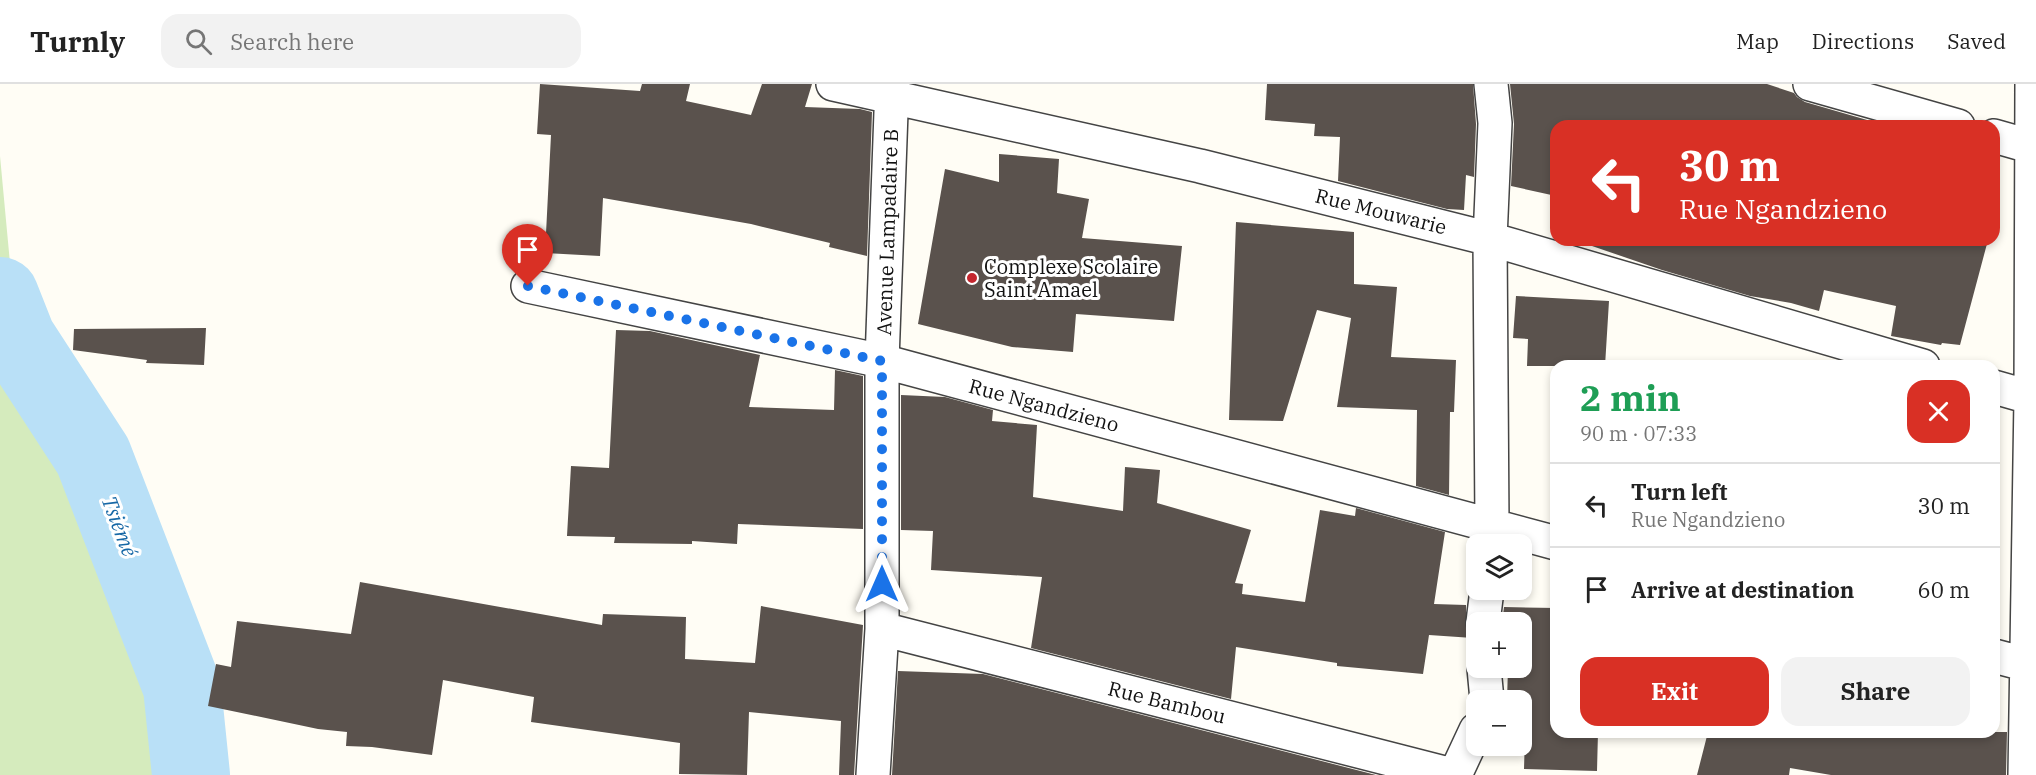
<!DOCTYPE html>
<html lang="en">
<head>
<meta charset="utf-8">
<style>
  :root { --surface:#fff; --page:#f2f2f2; --text:#222; --muted:#767676; --line:#e0e0e0; --accent:#d93025 }
  body { margin:0; font-family:"IBM Plex Serif",serif; background:var(--page); color:var(--text); height:100vh; display:flex; flex-direction:column; font-size:22px; white-space:nowrap }
  * { box-sizing:border-box; margin:0 }
  p { font-size:20px; color:var(--muted) }
  .icon { flex:none; width:33px; height:33px; fill:none; stroke:currentColor; stroke-width:2; stroke-linecap:round; stroke-linejoin:round }
  .map { position:relative; flex:1; overflow:hidden }
  .drawer { position:absolute; left:1550px; top:276px; width:450px; height:378px; display:flex; flex-direction:column; background:var(--surface); border-radius:18px; box-shadow:0 3px 9px #0003 }
  .drawer>* { flex:none }
  .guide { position:absolute; left:1550px; top:36px; width:450px; height:126px; border-radius:18px; box-shadow:0 3px 9px #0003; background:#d93025; color:#fff; overflow:hidden }
  .controls { position:absolute; left:1466px; top:450px; display:grid; gap:12px }
  .controls a { display:grid; place-items:center; width:66px; height:66px; border-radius:12px; background:var(--surface); box-shadow:0 3px 9px #0003; font-size:30px }
  .pin { position:absolute; display:grid; place-items:center; width:51px; height:51px; color:#fff; margin:-62px -26px; border-radius:50% 50% 50% 0; rotate:-45deg; box-shadow:0 0 6px #0007 }
  .pin .icon { rotate:45deg }
  .me { position:absolute; width:66px; margin:-33px; rotate:0deg; stroke-linejoin:round; filter:drop-shadow(0 0 4px #0008) }
  .turn { display:flex; align-items:center; gap:21px; height:126px; padding:0 30px; font-size:27px }
  .turn .icon { width:78px; height:78px; stroke-width:2.5 }
  .turn b { display:block; font-size:42px; line-height:51px }
  .round { display:grid; place-items:center; flex:none; width:63px; height:63px; border-radius:18px; background:var(--page) }
  .summary { display:flex; align-items:center; justify-content:space-between; height:102px; padding:0 30px }
  h1 { font-size:36px; font-weight:800; line-height:45px; color:#1e9e55 }
  .action { display:flex; gap:12px; margin-top:auto; padding:12px 30px }
  .action a { flex:1; height:69px; border-radius:18px; background:var(--accent); color:#fff; font-size:24px; font-weight:800; line-height:69px; text-align:center }
  .action a+a { background:var(--page); color:var(--text) }
  ul { padding:0; list-style:none }
  li { display:flex; align-items:center; gap:18px; height:84px; padding:0 30px; border-top:2px solid var(--line) }
  li div { flex:1 }
  li b { display:block; font-size:22px }
  li em { font-style:normal }
  header { display:flex; align-items:center; gap:36px; box-sizing:border-box; height:84px; padding:0 30px; background:var(--surface); border-bottom:2px solid var(--line) }
  header strong { font-size:28px }
  nav { display:flex; gap:33px; margin-inline-start:auto; font-size:21px }
  .search { width:420px; height:54px; background:var(--page); display:flex; align-items:center; gap:15px; box-sizing:border-box; padding:0 21px; border-radius:18px; color:var(--muted); font-size:22px }
  .map>svg:first-child { display:block }
  .green { fill:#d5ebbd }
  .lines { fill:none; stroke-linecap:round; stroke-linejoin:round }
  .river { stroke:#b9e0f7; stroke-width:78 }
  .building { fill:#5a524d }
  .minor-casing { stroke:#444; stroke-width:36 }
  .minor { stroke:#fff; stroke-width:33 }
  .route { stroke:#1a73e8; stroke-width:10; stroke-dasharray:0 18 }
  .poi-dot { fill:#c4262e; stroke:#fff; stroke-width:2 }
  .labels { text-anchor:middle; dominant-baseline:central; stroke-width:6; stroke-linejoin:round; paint-order:stroke }
  .street-label { font-size:20px; fill:#111; stroke:#fff }
  .poi-label { font-size:20px; fill:#111; stroke:#fff; text-anchor:start }
  .water-label { font-size:21px; font-style:italic; fill:#1768a6; stroke:#fff }
</style>
</head>
<body>
<header>
<strong>Turnly</strong>
<div class="search"><svg class="icon" aria-label="search" viewBox="0 0 24 24"><circle cx="10" cy="10" r="6"/><path d="M15 15l6 6"/></svg>Search here</div>
<nav><a>Map</a><a>Directions</a><a>Saved</a></nav>
</header>
<div class="map">
<svg width="2036" height="691" viewBox="0 0 2036 691">
  <rect width="100%" height="100%" fill="#fffdf5"/>
  <path class="green" d="M 0,72 L 17,254 L 93,372 L 182,603 L 191,691 L 0,691 Z"/>
  <g class="lines">
    <path class="river" d="M 0,212 L 17,255 L 93,372 L 182,603 L 191,691"/>
  </g>
  <path class="building" d="M 540,0 L 640,7 L 642,0 L 690,0 L 686,17 L 751,31 L 762,0 L 812,0 L 805,23 L 860,25 L 872,28 L 867,172 L 829,163 L 830,159 L 751,140 L 603,114 L 600,172 L 545,169 L 551,51 L 537,50 Z
    M 1267,0 L 1473,0 L 1476,40 L 1474,93 L 1466,91 L 1464,126 L 1447,125 L 1338,97 L 1340,53 L 1314,52 L 1315,40 L 1265,36 Z
    M 1510,0 L 1767,0 L 1794,9 L 1797,13 L 1805,18 L 1874,38 L 1873,42 L 1556,42 L 1556,112 L 1511,102 L 1514,40 Z
    M 999,70 L 1059,75 L 1057,109 L 1089,115 L 1082,154 L 1182,162 L 1174,237 L 1076,230 L 1073,268 L 1012,263 L 918,240 L 945,85 L 999,98 Z
    M 1236,138 L 1354,148 L 1354,200 L 1397,203 L 1391,273 L 1456,276 L 1454,328 L 1450,328 L 1449,411 L 1416,402 L 1417,326 L 1337,323 L 1351,234 L 1317,226 L 1283,337 L 1229,336 Z
    M 1593,156 L 1988,156 L 1960,261 L 1942,259 L 1941,261 L 1891,252 L 1896,222 L 1824,206 L 1819,227 L 1791,219 L 1750,212 L 1662,186 L 1592,162 Z
    M 1516,212 L 1609,217 L 1605,282 L 1527,282 L 1528,255 L 1513,254 Z
    M 206,244 L 204,281 L 146,279 L 147,276 L 73,266 L 74,245 Z
    M 616,246 L 650,247 L 760,271 L 749,323 L 834,326 L 835,286 L 863,292 L 863,445 L 738,440 L 737,460 L 692,457 L 692,460 L 614,459 L 615,453 L 567,452 L 571,382 L 609,384 Z
    M 901,311 L 945,313 L 993,326 L 992,337 L 1037,341 L 1033,413 L 1123,427 L 1125,383 L 1160,386 L 1157,419 L 1251,446 L 1235,499 L 1243,500 L 1242,510 L 1305,518 L 1320,426 L 1355,432 L 1356,424 L 1445,448 L 1434,520 L 1466,521 L 1466,545 L 1473,554 L 1429,551 L 1423,590 L 1337,582 L 1337,579 L 1236,563 L 1231,615 L 1031,564 L 1042,493 L 931,486 L 933,447 L 901,446 Z
    M 360,498 L 602,541 L 603,530 L 686,533 L 685,575 L 755,579 L 761,522 L 863,541 L 854,691 L 839,691 L 841,637 L 749,628 L 747,691 L 679,690 L 680,659 L 531,638 L 534,613 L 443,596 L 432,671 L 372,663 L 346,662 L 347,648 L 318,645 L 208,622 L 216,580 L 231,583 L 237,537 L 351,550 Z
    M 1504,523 L 1556,524 L 1556,648 L 1598,648 L 1597,687 L 1524,685 L 1525,650 L 1521,650 L 1521,616 L 1507,616 L 1508,584 L 1521,584 L 1521,538 L 1502,538 Z
    M 898,587 L 983,590 L 1376,691 L 892,691 Z
    M 1708,648 L 2007,648 L 2006,691 L 1831,691 L 1790,684 L 1789,691 L 1697,691 Z"/>
  <g class="lines">
    <g class="minor-casing">
      <path id="minor" d="M 833,0 L 1200,82 L 1490,155 L 1923,282
        M 1810,0 L 1958,42
        M 1994,52 L 2036,64
        M 528,202 L 882,277 L 1556,459
        M 1994,303 L 2036,315
        M 1491,460 L 1492,442 L 1490,155 L 1495,39 L 1491,0
        M 1483,538 L 1487,506
        M 882,545 L 1452,691
        M 1994,572 L 2036,583
        M 1484,584 L 1487,616
        M 873,691 L 882,545 L 882,277 L 892,0
        M 1455,691 L 1476,646
        M 2025,691 L 2031,314 L 2032,0"/>
    </g>
    <use href="#minor" class="minor"/>
  </g>
  <g class="lines">
    <path class="route" d="M 528,202 L 882,277 L 882,500"/>
  </g>
  <circle class="poi-dot" cx="972" cy="194" r="6"/>
  <g class="labels">
    <g class="street-label">
      <text transform="translate(1381 127) rotate(14)">Rue Mouwarie</text>
      <text transform="translate(887 148) rotate(-88)">Avenue Lampadaire B</text>
      <text transform="translate(1044 321) rotate(15)">Rue Ngandzieno</text>
      <text transform="translate(1167 618) rotate(14)">Rue Bambou</text>
    </g>
    <g class="poi-label">
      <text x="984" y="182">Complexe Scolaire<tspan x="984" dy="23">Saint Amael</tspan></text>
    </g>
    <g class="water-label">
      <text transform="translate(120 442) rotate(69)">Tsiémé</text>
    </g>
  </g>
</svg>
<div class="controls">
<a><svg class="icon" aria-label="layers" viewBox="0 0 24 24"><path d="M12 4l9 5-9 5-9-5zM3 14l9 5 9-5"/></svg></a>
<a>+</a>
<a>−</a>
</div>
<div class="pin" style="left:528px;top:202px;background:#d93025"><svg class="icon" aria-label="arrive" viewBox="0 0 24 24"><path d="M6 21V4h12l-3 4 3 4H6"/></svg></div>
<svg class="me" style="left:882px;top:500px" viewBox="-20 -20 40 40"><path d="M0-17L14 15 0 8-14 15z" fill="#1a73e8" stroke="#fff" stroke-width="4"/></svg>
<div class="guide">
<div class="turn"><svg class="icon" aria-label="left" viewBox="0 0 24 24"><path d="M17 20v-9H6M10 6l-5 5 5 5"/></svg><div><b>30 m</b>Rue Ngandzieno</div></div>
</div>
<section class="drawer">
<div class="summary"><div><h1>2 min</h1><p>90 m · 07:33</p></div><a class="round" style="background:#d93025;color:#fff"><svg class="icon" aria-label="close" viewBox="0 0 24 24"><path d="M6 6l12 12M18 6L6 18"/></svg></a></div>
<ul>
<li><svg class="icon" aria-label="left" viewBox="0 0 24 24"><path d="M17 20v-9H6M10 6l-5 5 5 5"/></svg><div><b>Turn left</b><p>Rue Ngandzieno</p></div><em>30 m</em></li>
<li><svg class="icon" aria-label="arrive" viewBox="0 0 24 24"><path d="M6 21V4h12l-3 4 3 4H6"/></svg><div><b>Arrive at destination</b></div><em>60 m</em></li>
</ul>
<div class="action"><a>Exit</a><a>Share</a></div>
</section>
</div>
</body>
</html>
